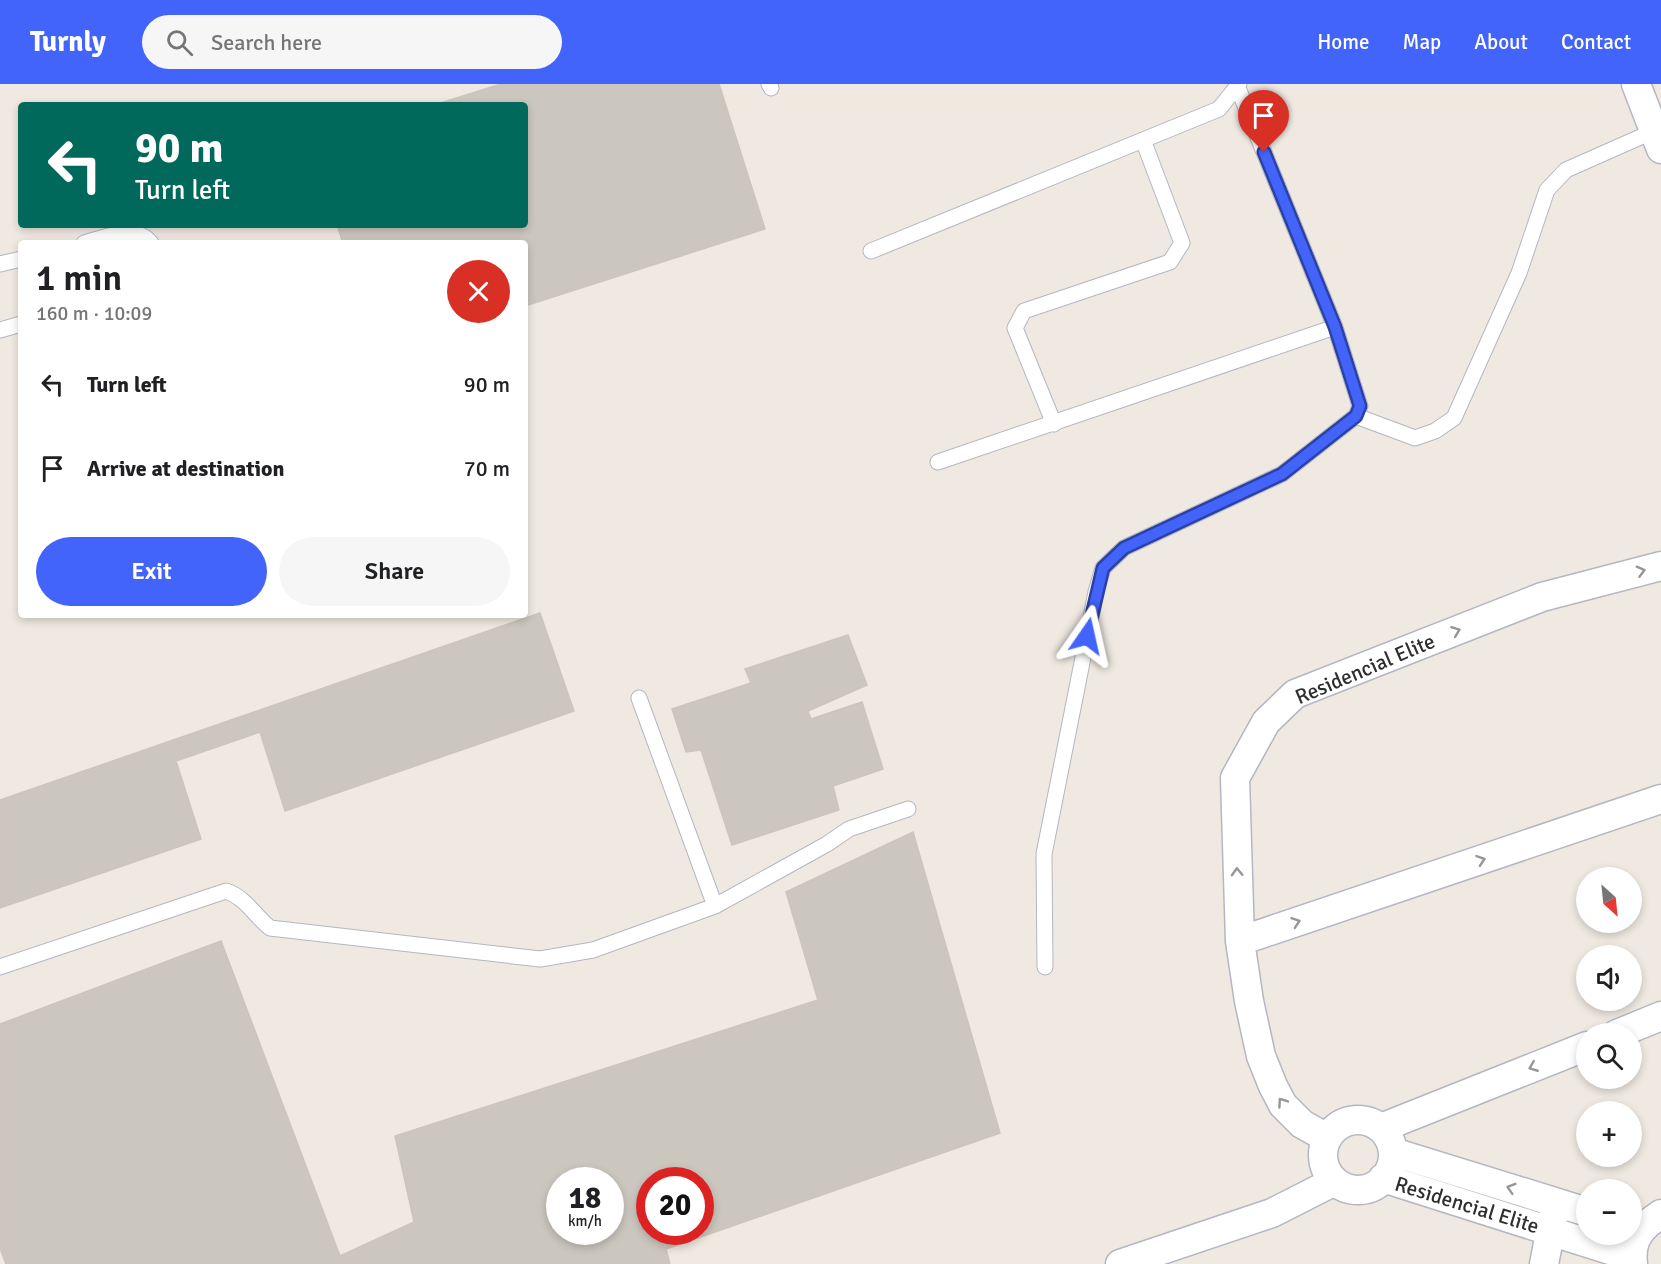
<!DOCTYPE html>
<html lang="en">
<head>
<meta charset="utf-8">
<style>
  :root { --surface:#fff; --page:#f6f6f6; --text:#202124; --muted:#757577; --accent:#4264fb }
  body { margin:0; font-family:Signika,sans-serif; background:var(--page); color:var(--text); height:100vh; display:flex; flex-direction:column; font-size:22px; white-space:nowrap }
  * { box-sizing:border-box; margin:0 }
  p { font-size:20px; color:var(--muted) }
  .icon { flex:none; width:33px; height:33px; fill:none; stroke:currentColor; stroke-width:2; stroke-linecap:round; stroke-linejoin:round }
  .map { position:relative; flex:1; overflow:hidden }
  .sheet { position:absolute; left:18px; top:156px; width:510px; height:378px; display:flex; flex-direction:column; background:var(--surface); border-radius:6px; box-shadow:0 3px 9px #0003 }
  .sheet>* { flex:none }
  .top-card { position:absolute; left:18px; top:18px; width:510px; height:126px; border-radius:6px; box-shadow:0 3px 9px #0003; background:#00695c; color:#fff; overflow:hidden }
  .needle { width:39px; rotate:153deg }
  .buttons { position:absolute; left:1576px; top:783px; display:grid; gap:12px }
  .buttons a { display:grid; place-items:center; width:66px; height:66px; border-radius:50%; background:var(--surface); box-shadow:0 3px 9px #0003; font-size:30px }
  .speed { position:absolute; left:546px; top:1083px; display:flex; gap:12px; font-size:30px; font-weight:700; text-align:center }
  .speed>* { display:grid; place-content:center; width:78px; height:78px; border-radius:50%; background:var(--surface); box-shadow:0 3px 9px #0003; line-height:1 }
  .speed small { font-size:15px; font-weight:400 }
  .speed .limit { border:9px solid #d22; background:#fff; color:#111 }
  .pin { position:absolute; display:grid; place-items:center; width:51px; height:51px; color:#fff; margin:-62px -26px; border-radius:50% 50% 50% 0; rotate:-45deg; box-shadow:0 0 6px #0007 }
  .pin .icon { rotate:45deg }
  .me { position:absolute; width:66px; margin:-33px; rotate:11deg; stroke-linejoin:round; filter:drop-shadow(0 0 4px #0008) }
  .turn { display:flex; align-items:center; gap:21px; height:126px; padding:0 18px; font-size:27px }
  .turn .icon { width:78px; height:78px; stroke-width:2.5 }
  .turn b { display:block; font-size:42px; line-height:51px }
  .round { display:grid; place-items:center; flex:none; width:63px; height:63px; border-radius:32px; background:var(--page) }
  .headline { display:flex; align-items:center; justify-content:space-between; height:102px; padding:0 18px }
  h1 { font-size:36px; font-weight:600; line-height:45px }
  .action { display:flex; gap:12px; margin-top:auto; padding:12px 18px }
  .action a { flex:1; height:69px; border-radius:36px; background:var(--accent); color:#fff; font-size:24px; font-weight:600; line-height:69px; text-align:center }
  .action a+a { background:var(--page); color:var(--text) }
  ul { padding:0; list-style:none }
  li { display:flex; align-items:center; gap:18px; height:84px; padding:0 18px }
  li div { flex:1 }
  li b { display:block; font-size:22px }
  li em { font-style:normal }
  header { display:flex; align-items:center; gap:36px; box-sizing:border-box; height:84px; padding:0 30px; background:var(--accent); color:#fff }
  header strong { font-size:28px }
  nav { display:flex; gap:33px; margin-inline-start:auto; font-size:21px }
  .search { width:420px; height:54px; background:var(--page); display:flex; align-items:center; gap:15px; box-sizing:border-box; padding:0 21px; border-radius:33px; color:var(--muted); font-size:22px }
  .map>svg:first-child { display:block }
  .building { fill:#cbc7bf; stroke:#cbc5ba; stroke-width:1.5; fill-rule:evenodd }
  .lines { fill:none; stroke-linecap:round; stroke-linejoin:round }
  .service-casing { stroke:#b4b7c1; stroke-width:17 }
  .minor-casing { stroke:#b4b7c1; stroke-width:31 }
  .service { stroke:#fff; stroke-width:15 }
  .minor { stroke:#fff; stroke-width:28 }
  .oneway { stroke:#969696 }
  .route-casing { stroke:#2b41a3; stroke-width:15 }
  .route { stroke:#4264fb; stroke-width:10 }
  .labels { text-anchor:middle; dominant-baseline:central; stroke-width:4.5; stroke-linejoin:round; paint-order:stroke }
  .street-label { font-size:21px; fill:#2e2e2e; stroke:#fff }
</style>
</head>
<body>
<header>
<strong>Turnly</strong>
<div class="search"><svg class="icon" aria-label="search" viewBox="0 0 24 24"><circle cx="10" cy="10" r="6"/><path d="M15 15l6 6"/></svg>Search here</div>
<nav><a>Home</a><a>Map</a><a>About</a><a>Contact</a></nav>
</header>
<div class="map">
<svg width="1661" height="1180" viewBox="0 0 1661 1180">
  <rect width="100%" height="100%" fill="#efe9e1"/>
  <path class="building" d="M 501,0 L 719,0 L 765,145 L 525,222 L 525,159 L 343,159 L 337,141 L 525,141 L 525,21 L 434,21 Z
    M 540,529 L 574,627 L 285,727 L 260,648 L 176,677 L 201,755 L 0,824 L 0,716 Z
    M 848,551 L 867,601 L 808,627 L 811,635 L 862,618 L 883,685 L 833,702 L 839,726 L 732,761 L 701,666 L 686,668 L 672,625 L 751,599 L 745,585 Z
    M 913,748 L 1000,1049 L 666,1165 L 670,1180 L 6,1180 L 0,1164 L 0,940 L 221,857 L 340,1172 L 414,1138 L 395,1052 L 818,916 L 786,808 ZM 560,1096 L 610,1096 L 610,1148 L 560,1148 ZM 650,1096 L 700,1096 L 700,1148 L 650,1148 Z"/>
  <g class="lines">
    <g class="service-casing">
      <path id="service" d="M 769,0 L 771,4
        M 84,159 C 104,154 136,139 151,159
        M 871,167 L 1219,25 L 1239,0
        M 0,180 L 21,175
        M 0,246 L 21,240
        M 1356,332 L 1415,354 L 1435,347 L 1454,334 L 1519,189 L 1547,106 L 1566,86 L 1654,47
        M 1054,340 L 1015,244 L 1024,227 L 1170,178 L 1182,159 L 1143,56
        M 938,378 L 1335,243 L 1238,4
        M 639,614 L 715,822
        M 0,883 L 226,807 C 245,813 254,831 270,844 L 540,875 L 593,866 L 715,822 L 827,760 L 849,745 L 908,725
        M 1045,883 L 1044,770 L 1096,508 L 1103,484 L 1124,464 L 1282,390 L 1356,332 L 1360,322 L 1335,243"/>
    </g>
    <g class="minor-casing">
      <path id="minor" d="M 1636,0 L 1661,65
        M 1240,857 L 1661,715
        M 1617,950 L 1661,932
        M1323 1071a35 35 0 1 1 70 0a35 35 0 1 1-70 0Z
        M 1381,1044 L 1587,962
        M 1327,1054 L 1302,1040 L 1283,1021 L 1273,1002 L 1261,972 L 1249,917 L 1240,857 L 1235,694 L 1266,638 L 1295,610 L 1542,513 L 1661,482
        M 1393,1068 L 1587,1128
        M 1383,1094 L 1632,1173
        M 1120,1180 L 1272,1129 L 1335,1097
        M 1544,1180 L 1554,1129
        M 1633,1180 C 1630,1155 1641,1143 1661,1130"/>
    </g>
    <use href="#service" class="service"/>
    <use href="#minor" class="minor"/>
  </g>
  <defs><path id="oneway-chevron" d="M-2-3.5L2.5 0L-2 3.5" fill="none" stroke-width="1.6" stroke-linecap="round" stroke-linejoin="round" transform="scale(1.5)"/></defs>
  <g class="oneway">
    <use href="#oneway-chevron" transform="translate(1641 487) rotate(-15)"/>
    <use href="#oneway-chevron" transform="translate(1456 547) rotate(-21)"/>
    <use href="#oneway-chevron" transform="translate(1481 776) rotate(-19)"/>
    <use href="#oneway-chevron" transform="translate(1237 788) rotate(-92)"/>
    <use href="#oneway-chevron" transform="translate(1296 838) rotate(-19)"/>
    <use href="#oneway-chevron" transform="translate(1533 983) rotate(158)"/>
    <use href="#oneway-chevron" transform="translate(1282 1018) rotate(-125)"/>
    <use href="#oneway-chevron" transform="translate(1511 1104) rotate(-163)"/>
  </g>
  <g class="lines">
    <g class="route-casing">
      <path id="route" d="M 1087,552 L 1103,484 L 1124,464 L 1282,390 L 1356,332 L 1360,322 L 1335,243 L 1264,68"/>
    </g>
    <use href="#route" class="route"/>
  </g>
  <g class="labels">
    <g class="street-label">
      <text transform="translate(1365 585) rotate(-23)">Residencial Elite</text>
      <text transform="translate(1467 1121) rotate(17)">Residencial Elite</text>
    </g>
  </g>
</svg>
<div class="buttons">
<a><svg class="needle" viewBox="-14 -14 28 28"><path d="M0-13l5 13h-10z" fill="#e53935"/><path d="M0 13l5-13h-10z" fill="#757577"/></svg></a>
<a><svg class="icon" aria-label="sound" viewBox="0 0 24 24"><path d="M4 9h4l5-4v14l-5-4H4zM17 9q2 3 0 6"/></svg></a>
<a><svg class="icon" aria-label="search" viewBox="0 0 24 24"><circle cx="10" cy="10" r="6"/><path d="M15 15l6 6"/></svg></a>
<a>+</a>
<a>−</a>
</div>
<div class="speed"><div>18<small>km/h</small></div><div class="limit">20</div></div>
<div class="pin" style="left:1264px;top:68px;background:#d93025"><svg class="icon" aria-label="arrive" viewBox="0 0 24 24"><path d="M6 21V4h12l-3 4 3 4H6"/></svg></div>
<svg class="me" style="left:1087px;top:552px" viewBox="-20 -20 40 40"><path d="M0-17L14 15 0 8-14 15z" fill="#4264fb" stroke="#fff" stroke-width="4"/></svg>
<div class="top-card">
<div class="turn"><svg class="icon" aria-label="left" viewBox="0 0 24 24"><path d="M17 20v-9H6M10 6l-5 5 5 5"/></svg><div><b>90 m</b>Turn left</div></div>
</div>
<section class="sheet">
<div class="headline"><div><h1>1 min</h1><p>160 m · 10:09</p></div><a class="round" style="background:#d93025;color:#fff"><svg class="icon" aria-label="close" viewBox="0 0 24 24"><path d="M6 6l12 12M18 6L6 18"/></svg></a></div>
<ul>
<li><svg class="icon" aria-label="left" viewBox="0 0 24 24"><path d="M17 20v-9H6M10 6l-5 5 5 5"/></svg><div><b>Turn left</b></div><em>90 m</em></li>
<li><svg class="icon" aria-label="arrive" viewBox="0 0 24 24"><path d="M6 21V4h12l-3 4 3 4H6"/></svg><div><b>Arrive at destination</b></div><em>70 m</em></li>
</ul>
<div class="action"><a>Exit</a><a>Share</a></div>
</section>
</div>
</body>
</html>
